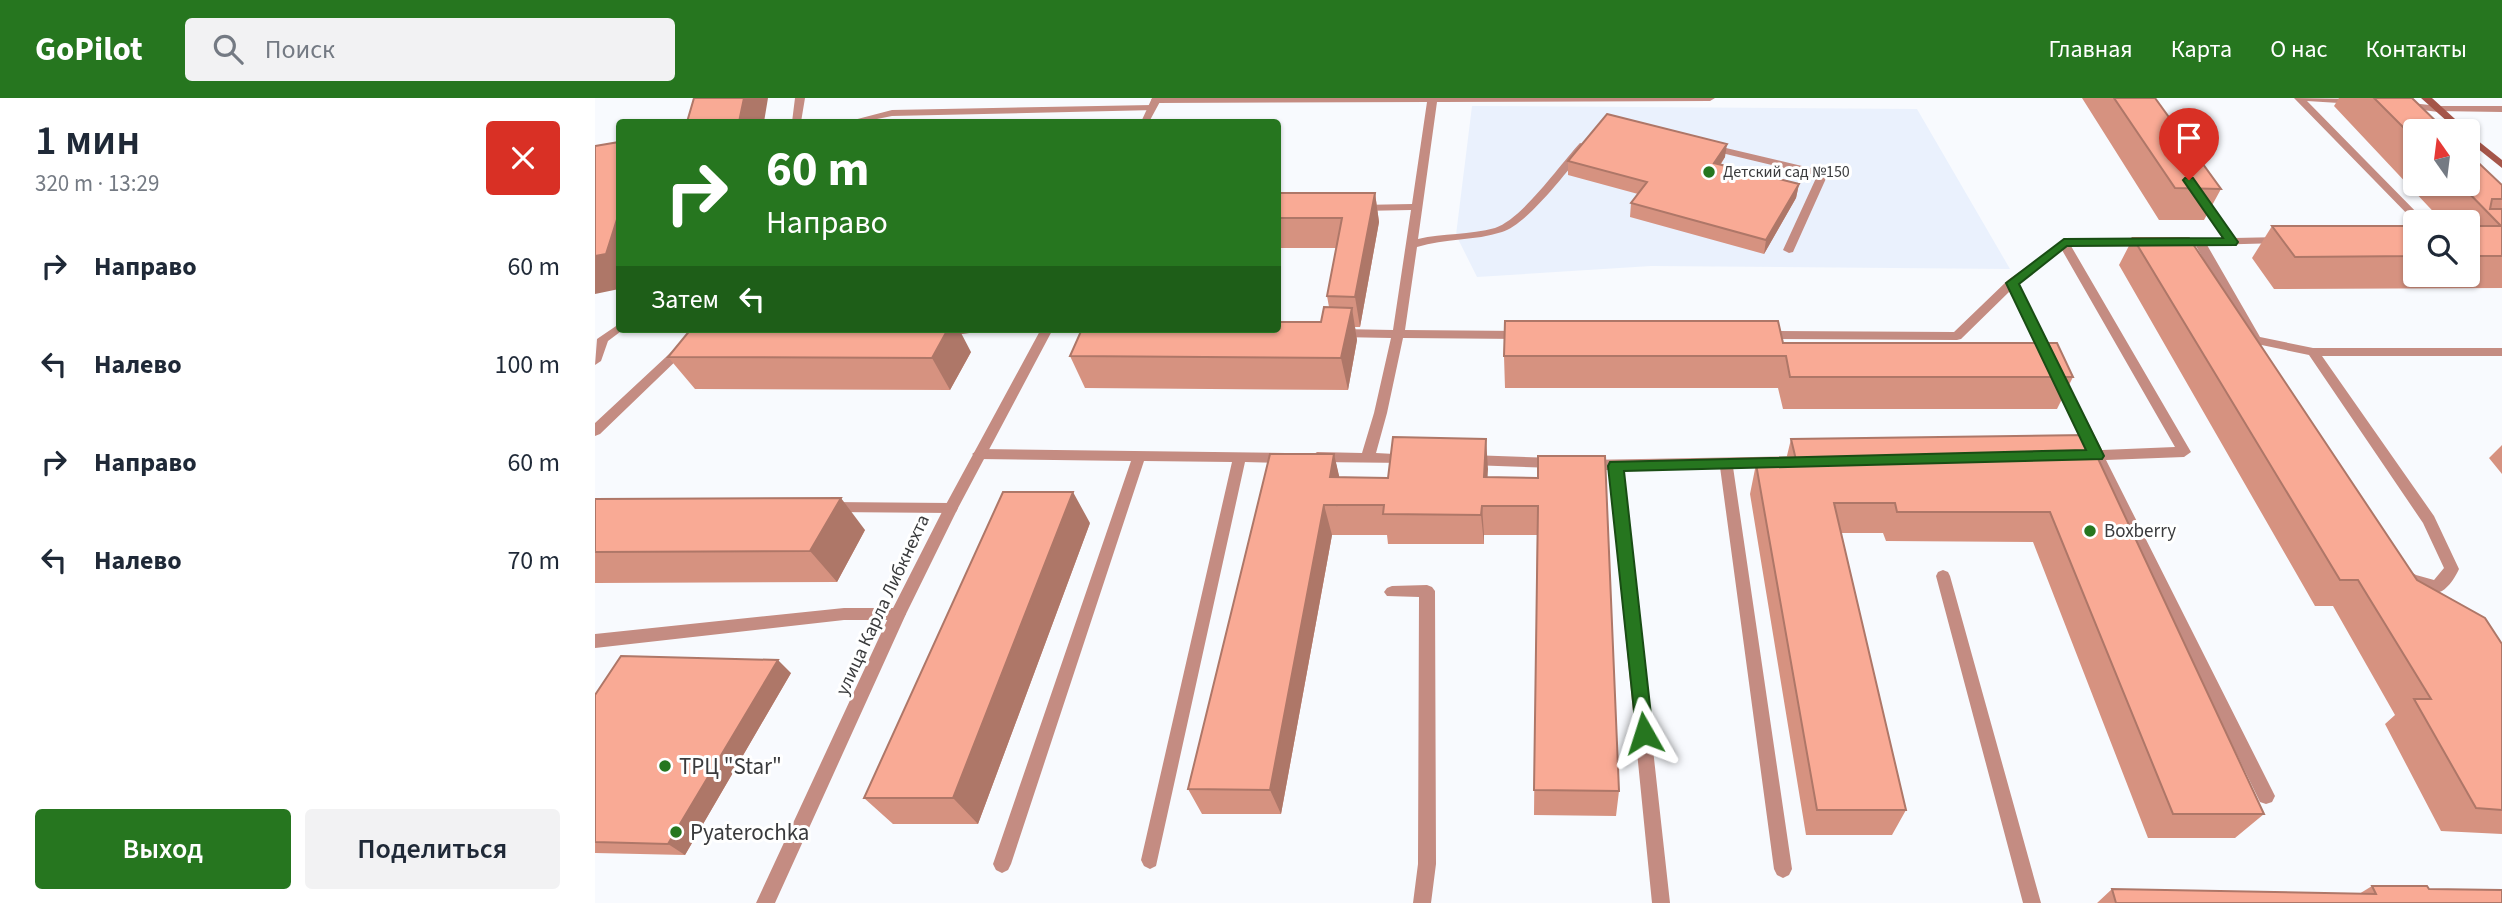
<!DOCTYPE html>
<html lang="ru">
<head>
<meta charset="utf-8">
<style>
  :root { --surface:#fff; --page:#f2f2f3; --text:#1f2937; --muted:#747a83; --accent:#26761f }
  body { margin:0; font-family:"Source Sans 3",sans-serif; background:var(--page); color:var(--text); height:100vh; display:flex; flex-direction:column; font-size:26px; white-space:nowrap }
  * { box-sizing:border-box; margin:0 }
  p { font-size:23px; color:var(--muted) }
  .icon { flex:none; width:38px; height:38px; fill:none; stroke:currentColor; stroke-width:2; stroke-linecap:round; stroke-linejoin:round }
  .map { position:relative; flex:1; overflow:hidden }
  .drawer { display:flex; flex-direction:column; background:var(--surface); width:595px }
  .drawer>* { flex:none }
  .banner { position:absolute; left:21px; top:21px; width:665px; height:214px; border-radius:7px; box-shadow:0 2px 5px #0004; background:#26761f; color:#fff; overflow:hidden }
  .needle { width:46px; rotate:346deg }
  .controls { position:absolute; left:1808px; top:21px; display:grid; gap:14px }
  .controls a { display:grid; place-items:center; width:77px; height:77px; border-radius:7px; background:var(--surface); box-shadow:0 2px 5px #0004; font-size:35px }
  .pin { position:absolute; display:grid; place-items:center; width:60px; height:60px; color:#fff; margin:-72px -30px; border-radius:50% 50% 50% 0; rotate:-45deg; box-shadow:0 0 7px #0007 }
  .pin .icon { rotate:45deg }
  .me { position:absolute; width:77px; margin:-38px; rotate:354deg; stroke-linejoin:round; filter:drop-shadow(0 0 5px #0008) }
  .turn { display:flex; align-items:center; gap:24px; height:147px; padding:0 35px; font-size:32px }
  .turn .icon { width:91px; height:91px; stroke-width:2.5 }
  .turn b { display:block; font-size:49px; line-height:60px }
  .then { display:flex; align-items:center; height:66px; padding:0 35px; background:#0003; gap:14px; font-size:26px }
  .round { display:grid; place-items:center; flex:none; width:74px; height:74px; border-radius:7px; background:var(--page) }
  .summary { display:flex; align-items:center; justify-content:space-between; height:119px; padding:0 35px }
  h1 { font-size:42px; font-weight:600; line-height:52px }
  .primary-button { display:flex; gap:14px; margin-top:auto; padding:14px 35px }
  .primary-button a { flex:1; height:80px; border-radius:7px; background:var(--accent); color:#fff; font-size:28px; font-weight:600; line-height:80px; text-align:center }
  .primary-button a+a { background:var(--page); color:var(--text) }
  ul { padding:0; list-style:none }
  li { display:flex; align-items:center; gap:21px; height:98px; padding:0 35px }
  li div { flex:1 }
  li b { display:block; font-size:26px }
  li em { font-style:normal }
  header { display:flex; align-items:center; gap:42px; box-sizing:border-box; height:98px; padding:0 35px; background:var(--accent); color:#fff }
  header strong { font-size:33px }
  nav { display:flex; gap:38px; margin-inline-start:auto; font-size:24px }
  .search { width:490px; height:63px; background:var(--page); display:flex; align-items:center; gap:18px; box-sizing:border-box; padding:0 24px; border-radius:7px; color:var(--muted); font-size:26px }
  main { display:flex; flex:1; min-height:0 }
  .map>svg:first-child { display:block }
  .built { fill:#eaf1fd }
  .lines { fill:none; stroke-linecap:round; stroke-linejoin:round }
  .lane { fill:#c48c82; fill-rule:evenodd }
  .street { fill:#c48c82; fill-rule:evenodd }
  .secondary { fill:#a55549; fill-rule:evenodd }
  .wall { fill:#d69280 }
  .shaded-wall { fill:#ae7768 }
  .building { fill:#f9aa95; stroke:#ae7768; stroke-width:2 }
  .route { fill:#26761f; stroke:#194d14; stroke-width:2 }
  .poi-dot { fill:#26761f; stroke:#fff; stroke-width:2.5 }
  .labels { text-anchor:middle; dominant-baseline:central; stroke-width:6; stroke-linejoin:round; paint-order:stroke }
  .far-poi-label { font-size:16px; fill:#3a3b3d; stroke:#fff; text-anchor:start }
  .poi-label { font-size:19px; fill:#3a3b3d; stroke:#fff; text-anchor:start }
  .street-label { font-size:19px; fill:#3a3b3d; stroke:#fff }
  .near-poi-label { font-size:23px; fill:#3a3b3d; stroke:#fff; text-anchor:start }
</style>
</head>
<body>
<header>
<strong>GoPilot</strong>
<div class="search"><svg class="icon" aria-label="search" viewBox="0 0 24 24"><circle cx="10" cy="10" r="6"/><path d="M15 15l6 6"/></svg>Поиск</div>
<nav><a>Главная</a><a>Карта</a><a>О нас</a><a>Контакты</a></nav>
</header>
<main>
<section class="drawer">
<div class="summary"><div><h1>1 мин</h1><p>320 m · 13:29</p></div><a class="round" style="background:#d93025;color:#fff"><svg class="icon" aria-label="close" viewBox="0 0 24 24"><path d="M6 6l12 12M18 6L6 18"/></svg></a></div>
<ul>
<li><svg class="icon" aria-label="right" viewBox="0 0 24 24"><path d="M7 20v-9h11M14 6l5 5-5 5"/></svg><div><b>Направо</b></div><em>60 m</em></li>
<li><svg class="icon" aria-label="left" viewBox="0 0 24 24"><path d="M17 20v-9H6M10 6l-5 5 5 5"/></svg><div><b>Налево</b></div><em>100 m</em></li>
<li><svg class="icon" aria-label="right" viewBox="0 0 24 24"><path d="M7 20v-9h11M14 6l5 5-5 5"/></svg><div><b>Направо</b></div><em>60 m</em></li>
<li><svg class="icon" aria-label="left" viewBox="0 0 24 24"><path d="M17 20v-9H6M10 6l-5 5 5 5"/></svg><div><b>Налево</b></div><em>70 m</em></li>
</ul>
<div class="primary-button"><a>Выход</a><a>Поделиться</a></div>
</section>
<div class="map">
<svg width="1907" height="805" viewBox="0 0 1907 805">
  <rect width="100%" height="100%" fill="#f8fafe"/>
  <path class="built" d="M 877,8 L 1322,11 L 1415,171 L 1056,168 L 882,179 L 861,137 Z"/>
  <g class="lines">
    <path class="lane" d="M 200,0 L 210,0 L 206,24 L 197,24 Z
      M 558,0 L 1120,0 L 1115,3 L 842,4 L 823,141 C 848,135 875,137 900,130 C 927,121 964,68 985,45 L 993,47 C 975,70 933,126 907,134 C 880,143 850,140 822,149 L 810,232 L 926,233 L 932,237 L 926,241 L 808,240 L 792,315 L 781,355 L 818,357 L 820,360 L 818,363 L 813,365 L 722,364 L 715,359 L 722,354 L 767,355 L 779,315 L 796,240 L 744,239 L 738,235 L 744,231 L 798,232 L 816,112 L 765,113 L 760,110 L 765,107 L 817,106 L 832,4 L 561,5 L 556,2 Z
      M 1699,0 L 1763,1 L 1765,3 L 1760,6 L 1712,3 L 1831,124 L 1820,124 Z
      M 1808,4 L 1843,8 L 1848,11 L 1843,14 L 1805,9 L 1805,5 Z
      M 557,7 L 560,8 L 560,12 L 297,18 L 267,24 L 251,24 L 297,12 Z
      M 1114,46 L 1232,74 L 1233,76 L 1198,154 L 1194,155 L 1188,152 L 1222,78 L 1110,51 L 1110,47 Z
      M 1603,93 L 1607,94 L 1639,140 L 1686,139 L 1691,142 L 1686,145 L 1612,147 L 1665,239 L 1718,250 L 1907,250 L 1907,258 L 1727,258 L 1839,418 L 1864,471 C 1861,478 1854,489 1847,493 C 1838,499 1807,484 1803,476 L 1805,472 L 1810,470 L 1821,477 L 1839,482 L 1849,470 L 1828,425 L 1714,257 L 1657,245 L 1601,148 L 1580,148 L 1574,145 L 1580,142 L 1628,140 L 1598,96 Z
      M 1469,142 L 1553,142 L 1559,145 L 1553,148 L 1476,148 L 1596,354 L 1589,359 L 1511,362 L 1677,692 L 1680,698 L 1677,704 L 1671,706 L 1665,704 L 1498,362 L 1484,363 L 1477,358 L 1479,355 L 1493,353 L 1415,193 L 1366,241 L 1362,242 L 1167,241 L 1161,237 L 1167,233 L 1359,234 L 1413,182 ZM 1467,152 L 1580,349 L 1507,352 L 1423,186 Z
      M 24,226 L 24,231 L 29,231 L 13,243 L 6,263 L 0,267 L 2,241 Z
      M 101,231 L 114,231 L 5,336 L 0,338 L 0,325 Z
      M 338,231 L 384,231 C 375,238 347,238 338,231 Z
      M 418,231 L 475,231 L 469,235 L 424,235 Z
      M 384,351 L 691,355 L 698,360 L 691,365 L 650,364 L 561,768 L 555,771 L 549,768 L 546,762 L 637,364 L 549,363 L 416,766 L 413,772 L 407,775 L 401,772 L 398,766 L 536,363 L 384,361 L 377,356 Z
      M 875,357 L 960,360 L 967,365 L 960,370 L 875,367 L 868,362 Z
      M 1208,358 L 1215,363 L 1208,368 L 1138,369 L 1197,771 L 1194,777 L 1188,780 L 1182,777 L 1179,771 L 1125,369 L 1027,371 L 1075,805 L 1057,805 L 1014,372 L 991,372 L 984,367 L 991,362 Z
      M 235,404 L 356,405 L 361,406 L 363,410 L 361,414 L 356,415 L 235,414 L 230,413 L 228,409 L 230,405 Z
      M 1348,472 L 1353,474 L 1355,478 L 1446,805 L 1428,805 L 1341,478 L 1343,474 Z
      M 832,487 L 837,489 L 840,493 L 841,766 L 836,805 L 818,805 L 823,766 L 824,499 L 792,498 L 789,494 L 792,490 L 797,488 Z
      M 249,510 L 303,510 L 308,512 L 311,516 L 308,520 L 303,522 L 249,522 L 0,550 L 0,536 Z"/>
    <path class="street" d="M 557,0 L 567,0 L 554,24 L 546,24 Z
      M 1843,8 L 1907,8 L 1907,14 L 1840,13 L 1838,11 Z
      M 446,231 L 458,231 L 363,410 L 311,516 L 180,805 L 161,805 L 295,516 L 349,410 Z"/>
    <path class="secondary" d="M 1826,0 L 1837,0 L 1871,31 L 1873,33 L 1872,34 L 1863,33 Z
      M 1872,34 L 1907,62 L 1907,70 L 1872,42 Z"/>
  </g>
  <path class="wall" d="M 1487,0 L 1560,0 L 1626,91 L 1609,122 L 1564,122 Z
    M 1744,0 L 1817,0 L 1820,33 L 1820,86 L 1907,87 L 1907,190 L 1679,191 L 1657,160 L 1677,128 L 1820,128 L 1820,177 L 1872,177 L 1872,124 L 1848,124 L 1739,8 Z
    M 1130,59 L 1126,66 L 1204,86 L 1201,100 L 1169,156 L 1035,119 L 1036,105 L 1043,96 L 973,77 L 973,63 Z
    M 682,95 L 780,95 L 784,124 L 765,229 L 760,229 L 762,242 L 753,292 L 490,290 L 475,258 L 726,224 L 734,209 L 732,198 L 741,150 L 682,150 Z
    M 1538,140 L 1822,482 L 1907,546 L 1907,736 L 1846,733 L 1790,626 L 1800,617 L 1738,508 L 1720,508 L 1524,167 Z
    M 1188,245 L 1478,279 L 1462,311 L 1188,311 L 1183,290 L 910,290 L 909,258 Z
    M 376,254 L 355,292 L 100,291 L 73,259 Z
    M 1492,337 L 1669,716 L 1640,740 L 1553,740 L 1438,444 L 1291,443 L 1288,435 L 1246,435 L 1311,712 L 1297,737 L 1211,737 L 1155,396 L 1161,366 L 1190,366 L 1196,341 Z
    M 891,341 L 892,379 L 943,380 L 1024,693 L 1021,718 L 939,717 L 942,437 L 889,437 L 889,446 L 793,446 L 792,437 L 737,437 L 686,716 L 607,716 L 593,691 L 739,356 L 744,379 L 793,380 Z
    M 1907,347 L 1907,376 L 1894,360 Z
    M 0,401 L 270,432 L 242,484 L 0,485 Z
    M 495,425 L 383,726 L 298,726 L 269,700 Z
    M 196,575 L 90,757 L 0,755 L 0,597 Z
    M 1777,788 L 1834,791 L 1907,805 L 1502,805 L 1517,791 L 1764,796 Z"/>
  <path class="shaded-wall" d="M 149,0 L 173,0 L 169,24 L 144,24 Z
    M 1132,46 L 1130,59 L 1117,78 L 1119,65 Z
    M 1204,86 L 1201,100 L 1169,156 L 1171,142 Z
    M 780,95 L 784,124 L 765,229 L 760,199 Z
    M 24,115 L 24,191 L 0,196 L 0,158 Z
    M 757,210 L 762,242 L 753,292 L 746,260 Z
    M 353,231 L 364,231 L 376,254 L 355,292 L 337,260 Z
    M 891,341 L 893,371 L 891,409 L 889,379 Z
    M 739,356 L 746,386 L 742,409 L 735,379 Z
    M 478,394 L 495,425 L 383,726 L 358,700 Z
    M 246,400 L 270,432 L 242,484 L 215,453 Z
    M 729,407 L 737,437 L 686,716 L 675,692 Z
    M 887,408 L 889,437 L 889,446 L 886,417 Z
    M 183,562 L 196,575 L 90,757 L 73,746 Z"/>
  <path class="building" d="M 99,0 L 149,0 L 144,24 L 92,24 Z
    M 1519,0 L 1560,0 L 1626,91 L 1580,90 Z
    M 1779,0 L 1817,0 L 1851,33 L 1820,33 L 1820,41 Z
    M 1012,16 L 1132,46 L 1119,65 L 1204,86 L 1171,142 L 1036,105 L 1052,84 L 973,63 Z
    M 24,44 L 24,115 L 11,156 L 0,158 L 0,48 Z
    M 1872,54 L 1907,87 L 1907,101 L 1897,101 L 1895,111 L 1907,111 L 1907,158 L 1872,158 L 1872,128 L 1906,128 L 1865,86 L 1872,86 Z
    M 682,95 L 780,95 L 760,199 L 732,198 L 747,120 L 682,120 Z
    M 1677,128 L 1820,128 L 1820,158 L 1700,159 Z
    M 1538,140 L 1594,140 L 1822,482 L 1890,520 L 1907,546 L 1907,712 L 1881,710 L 1819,601 L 1836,601 L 1763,482 L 1745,482 Z
    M 729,209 L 757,210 L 746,260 L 475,258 L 487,231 L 682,231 L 682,224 L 726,224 Z
    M 910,223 L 1183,223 L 1188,245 L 1462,245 L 1478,279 L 1195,279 L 1191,258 L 909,258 Z
    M 96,231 L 353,231 L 337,260 L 73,259 Z
    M 1492,337 L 1669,716 L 1578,716 L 1455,414 L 1302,414 L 1300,405 L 1239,405 L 1311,712 L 1222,712 L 1161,366 L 1202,366 L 1196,341 Z
    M 798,339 L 891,341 L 889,379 L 943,380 L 943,358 L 1010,358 L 1024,693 L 939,692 L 943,408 L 887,408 L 886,417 L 788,416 L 789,407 L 729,407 L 675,692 L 593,691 L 675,356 L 739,356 L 735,379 L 793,380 Z
    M 408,394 L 478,394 L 358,700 L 269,700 Z
    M 246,400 L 215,453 L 0,454 L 0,401 Z
    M 26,558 L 183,562 L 73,746 L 0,744 L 0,597 Z
    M 1777,788 L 1832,788 L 1834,791 L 1907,792 L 1907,805 L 1521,805 L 1517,791 L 1781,796 Z"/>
  <path class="route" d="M 1590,80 L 1598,80 L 1643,144 L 1641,147 L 1472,148 L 1424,186 L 1509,358 L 1507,361 L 1029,373 L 1058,635 L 1055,641 L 1049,643 L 1042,641 L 1013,368 L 1015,364 L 1491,352 L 1411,185 L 1469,141 L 1628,140 L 1588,82 Z"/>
  <g class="poi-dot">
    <circle cx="1114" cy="74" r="7"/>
    <circle cx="1495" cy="433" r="7"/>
    <circle cx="70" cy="668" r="7"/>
    <circle cx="81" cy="734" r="7"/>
  </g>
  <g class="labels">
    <g class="far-poi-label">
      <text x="1128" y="74">Детский сад №150</text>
    </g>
    <g class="poi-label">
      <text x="1509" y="433">Boxberry</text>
    </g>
    <g class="street-label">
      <text transform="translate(288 507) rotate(-65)">улица Карла Либкнехта</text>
    </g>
    <g class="near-poi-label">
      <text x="84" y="668">ТРЦ "Star"</text>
      <text x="95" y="734">Pyaterochka</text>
    </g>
  </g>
</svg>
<div class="controls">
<a><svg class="needle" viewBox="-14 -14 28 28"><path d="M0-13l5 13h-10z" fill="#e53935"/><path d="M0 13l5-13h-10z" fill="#747a83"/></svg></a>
<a><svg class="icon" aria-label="search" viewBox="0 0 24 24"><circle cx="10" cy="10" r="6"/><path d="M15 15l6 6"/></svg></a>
</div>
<div class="pin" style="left:1594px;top:82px;background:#d93025"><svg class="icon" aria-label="arrive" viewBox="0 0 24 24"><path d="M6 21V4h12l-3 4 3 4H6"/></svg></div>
<svg class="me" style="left:1049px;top:635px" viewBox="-20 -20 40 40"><path d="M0-17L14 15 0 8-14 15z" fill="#26761f" stroke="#fff" stroke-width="4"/></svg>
<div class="banner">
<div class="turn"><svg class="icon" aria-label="right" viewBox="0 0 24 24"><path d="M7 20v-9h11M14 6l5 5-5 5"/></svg><div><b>60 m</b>Направо</div></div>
<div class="then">Затем<svg class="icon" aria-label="left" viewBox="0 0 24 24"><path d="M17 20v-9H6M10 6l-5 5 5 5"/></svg></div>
</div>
</div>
</main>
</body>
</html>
